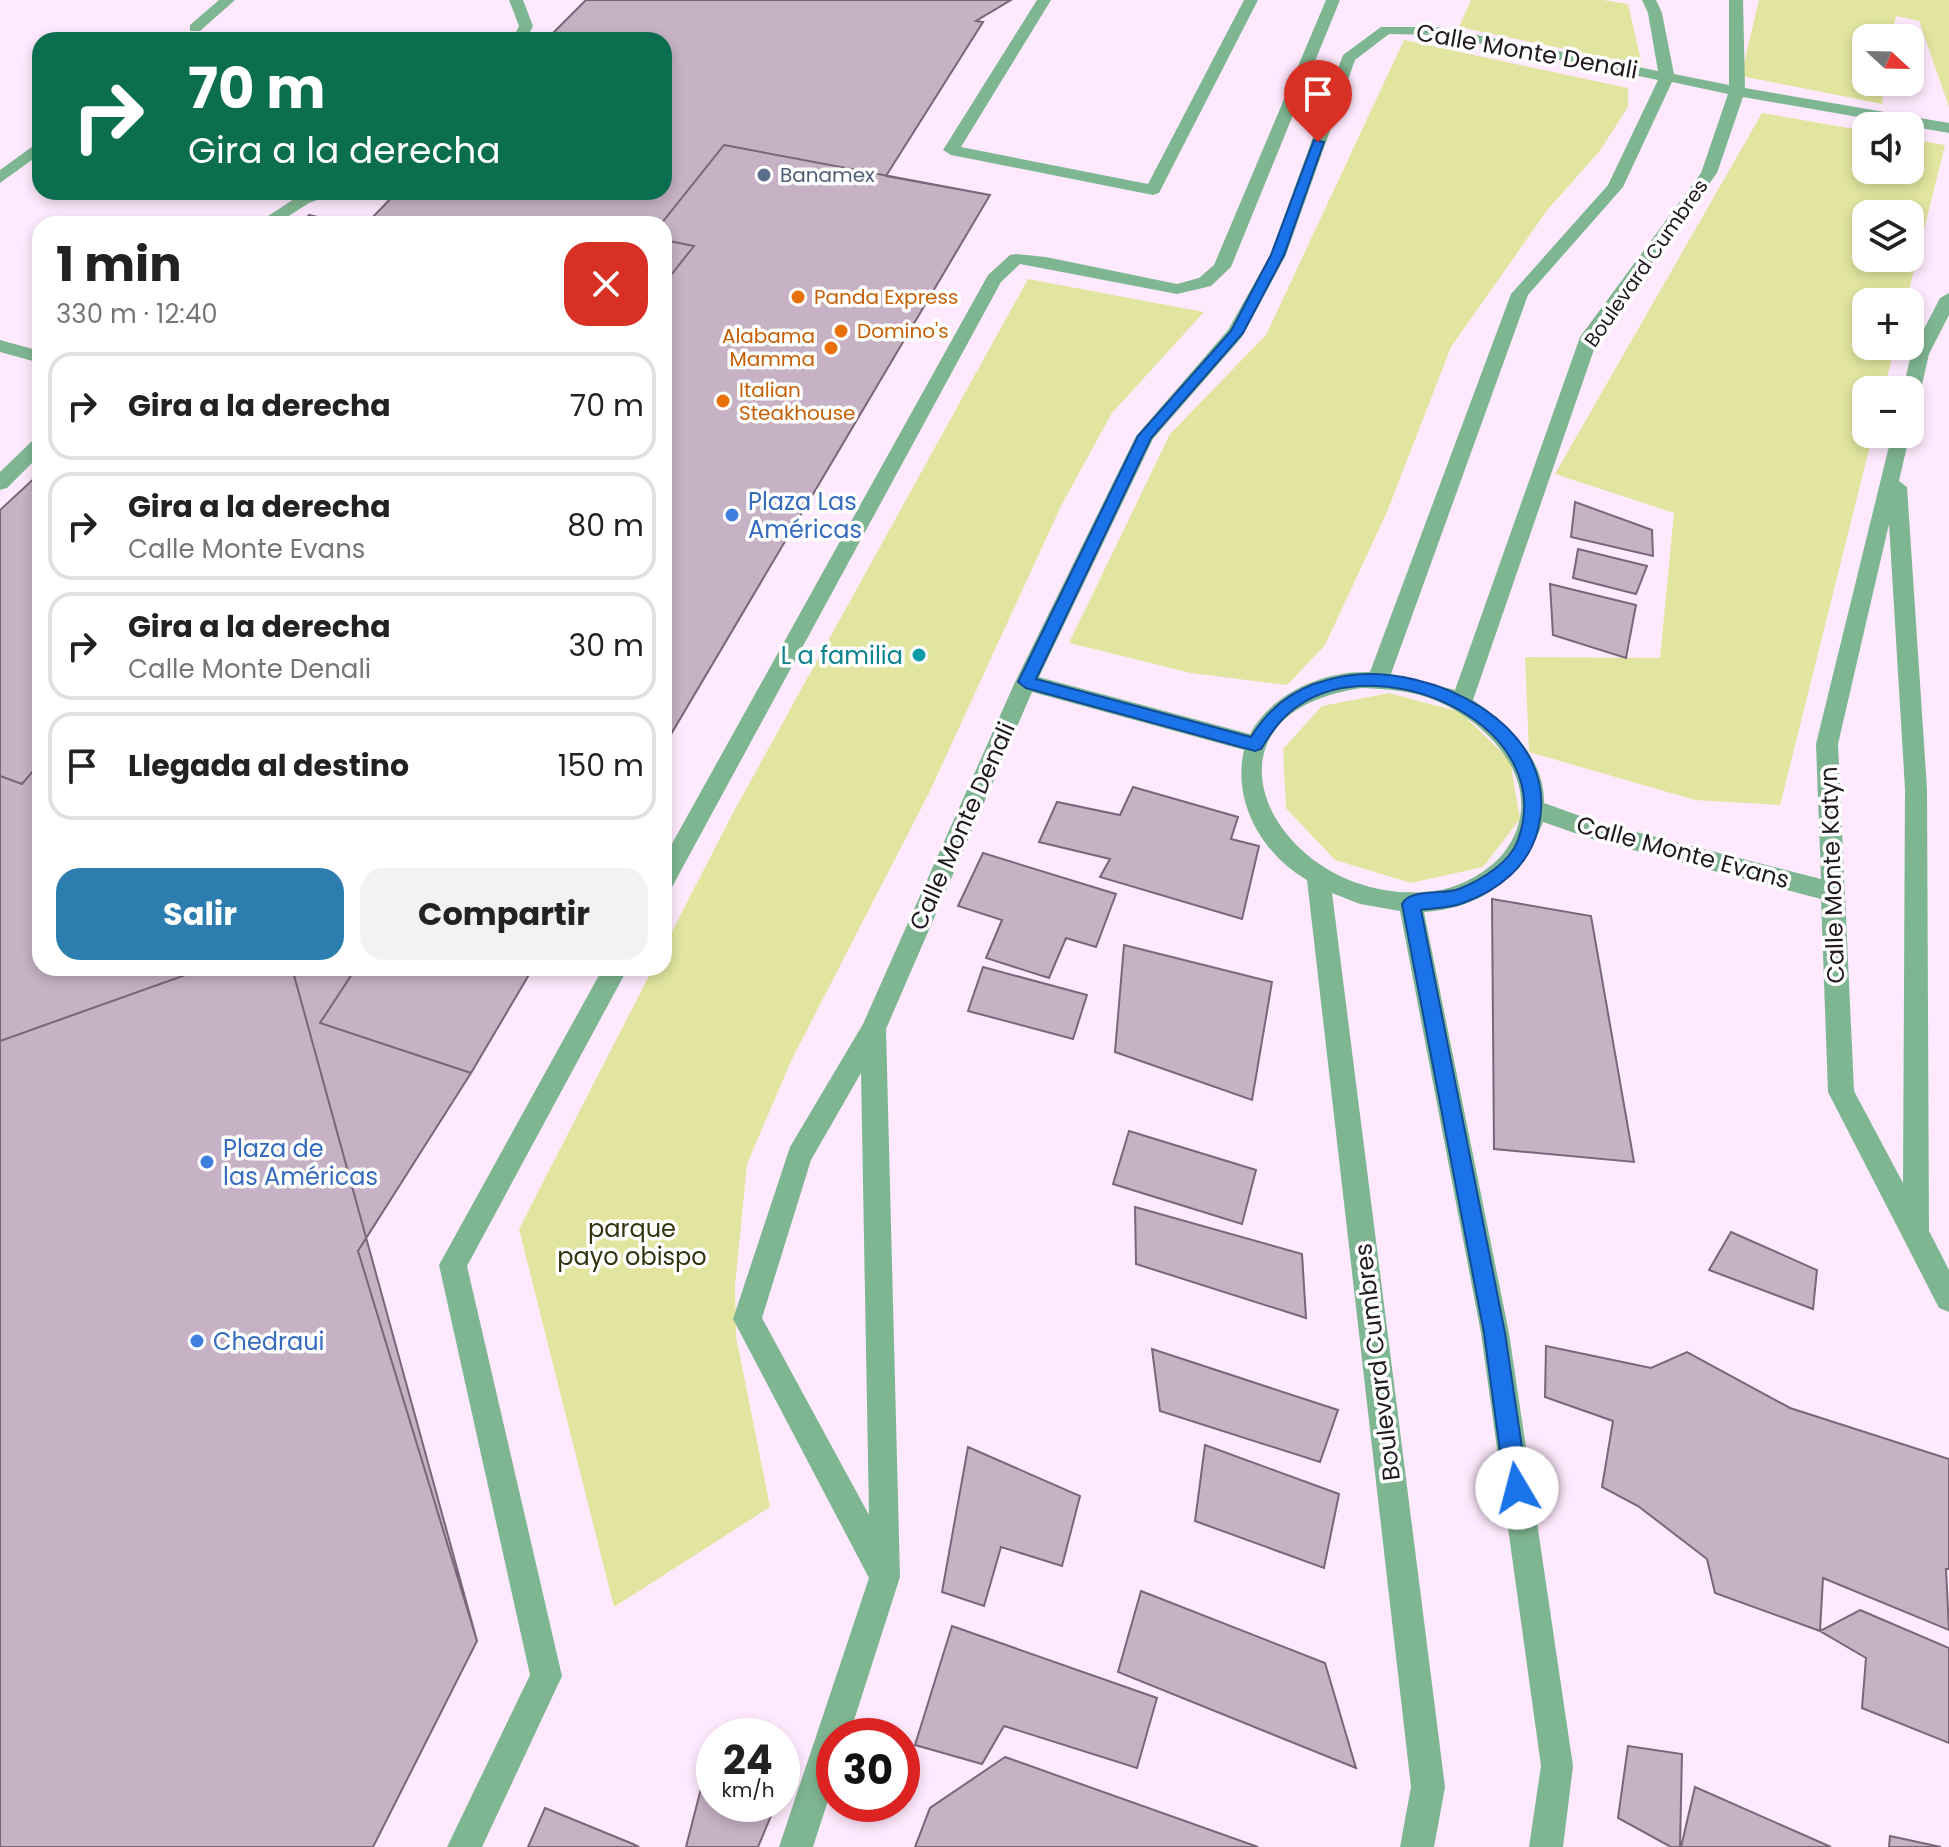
<!DOCTYPE html>
<html lang="es">
<head>
<meta charset="utf-8">
<style>
  :root { --surface:#fff; --page:#f2f2f2; --text:#222; --muted:#767676; --line:#e0e0e0; --accent:#2d7daf }
  body { margin:0; font-family:Poppins,sans-serif; background:var(--page); color:var(--text); height:100vh; display:flex; flex-direction:column; font-size:30px; white-space:nowrap }
  * { box-sizing:border-box; margin:0 }
  p { font-size:26px; color:var(--muted) }
  .icon { flex:none; width:44px; height:44px; fill:none; stroke:currentColor; stroke-width:2; stroke-linecap:round; stroke-linejoin:round }
  .map { position:relative; flex:1; overflow:hidden }
  .panel { position:absolute; left:32px; top:216px; width:640px; height:760px; display:flex; flex-direction:column; background:var(--surface); border-radius:24px; box-shadow:0 4px 12px #0003 }
  .panel>* { flex:none }
  .banner { position:absolute; left:32px; top:32px; width:640px; height:168px; border-radius:24px; box-shadow:0 4px 12px #0003; background:#0b6e4f; color:#fff; overflow:hidden }
  .needle { width:52px; rotate:112deg }
  .buttons { position:absolute; left:1852px; top:24px; display:grid; gap:16px }
  .buttons a { display:grid; place-items:center; width:72px; height:72px; border-radius:16px; background:var(--surface); box-shadow:0 4px 12px #0003; font-size:40px }
  .speed { position:absolute; left:696px; top:1718px; display:flex; gap:16px; font-size:40px; font-weight:700; text-align:center }
  .speed>* { display:grid; place-content:center; width:104px; height:104px; border-radius:50%; background:var(--surface); box-shadow:0 4px 12px #0003; line-height:1 }
  .speed small { font-size:20px; font-weight:400 }
  .speed .limit { border:12px solid #d22; background:#fff; color:#111 }
  .pin { position:absolute; display:grid; place-items:center; width:68px; height:68px; color:#fff; margin:-82px -34px; border-radius:50% 50% 50% 0; rotate:-45deg; box-shadow:0 0 8px #0007 }
  .pin .icon { rotate:45deg }
  .me { position:absolute; width:88px; margin:-44px; rotate:352deg; stroke-linejoin:round; filter:drop-shadow(0 0 6px #0008) }
  .turn { display:flex; align-items:center; gap:28px; height:168px; padding:0 24px; font-size:36px }
  .turn .icon { width:104px; height:104px; stroke-width:2.5 }
  .turn b { display:block; font-size:56px; line-height:68px }
  .round { display:grid; place-items:center; flex:none; width:84px; height:84px; border-radius:24px; background:var(--page) }
  .headline { display:flex; align-items:center; justify-content:space-between; height:136px; padding:0 24px }
  h1 { font-size:48px; font-weight:700; line-height:60px }
  .action { display:flex; gap:16px; margin-top:auto; padding:16px 24px }
  .action a { flex:1; height:92px; border-radius:24px; background:var(--accent); color:#fff; font-size:32px; font-weight:700; line-height:92px; text-align:center }
  .action a+a { background:var(--page); color:var(--text) }
  ul { padding:0; list-style:none }
  li { display:flex; align-items:center; gap:24px; height:108px; margin:0 16px 12px; padding:0 8px; border:4px solid var(--line); border-radius:24px }
  li div { flex:1 }
  li b { display:block; font-size:30px }
  li em { font-style:normal }
  .map>svg:first-child { display:block }
  .green { fill:#e1e59f; fill-rule:evenodd }
  .building { fill:#c6b1c5; stroke:#796678; stroke-width:2 }
  .lines { fill:none; stroke-linecap:round; stroke-linejoin:round }
  .minor { fill:#7fb692; fill-rule:evenodd }
  .route { fill:#1a73e8; stroke:#114b97; stroke-width:2 }
  .service-dot { fill:#5c6f8a; stroke:#fff; stroke-width:3 }
  .food-dot { fill:#e8710a; stroke:#fff; stroke-width:3 }
  .shop-dot { fill:#3f7fe0; stroke:#fff; stroke-width:3 }
  .culture-dot { fill:#0f9aa8; stroke:#fff; stroke-width:3 }
  .labels { text-anchor:middle; dominant-baseline:central; stroke-width:7; stroke-linejoin:round; paint-order:stroke }
  .far-service-label { font-size:20px; fill:#4e5e75; stroke:#fff; text-anchor:start }
  .far-street-label { font-size:20px; fill:#221a21; stroke:#fff }
  .far-food-label { font-size:20px; fill:#c56008; stroke:#fff; text-anchor:start }
  .street-label { font-size:24px; fill:#221a21; stroke:#fff }
  .shop-label { font-size:24px; fill:#366cbe; stroke:#fff; text-anchor:start }
  .culture-label { font-size:24px; fill:#0d838f; stroke:#fff; text-anchor:end }
  .park-label { font-size:24px; fill:#33340f; stroke:#fff }
</style>
</head>
<body>
<div class="map">
<svg width="1949" height="1847" viewBox="0 0 1949 1847">
  <rect width="100%" height="100%" fill="#ffe9fe"/>
  <path class="green" d="M 1471,0 L 1603,0 L 1628,4 L 1642,65 L 1459,27 Z
    M 1759,0 L 1949,0 L 1949,107 L 1919,21 L 1896,16 L 1892,38 L 1866,38 L 1866,82 L 1885,82 L 1882,104 L 1741,76 Z
    M 1404,40 L 1628,88 L 1628,107 L 1599,152 L 1548,209 L 1451,347 L 1387,512 L 1325,645 L 1287,685 L 1191,673 L 1069,643 L 1170,434 L 1266,335 Z
    M 1762,113 L 1866,131 L 1866,170 L 1910,170 L 1910,139 L 1945,145 L 1906,302 L 1866,302 L 1866,346 L 1895,346 L 1884,390 L 1866,390 L 1866,434 L 1873,434 L 1780,805 L 1695,800 L 1529,752 L 1525,657 L 1660,658 L 1674,513 L 1555,474 ZM 1866,214 L 1910,214 L 1910,258 L 1866,258 Z
    M 1028,279 L 1204,312 L 1112,413 L 1062,504 L 929,793 L 792,1059 L 747,1164 L 735,1286 L 736,1336 L 770,1507 L 614,1607 L 519,1229 L 653,968 L 664,968 L 664,947 L 734,811 Z
    M 1389,693 L 1460,712 L 1510,760 L 1520,819 L 1483,867 L 1411,883 L 1335,860 L 1286,808 L 1283,749 L 1322,706 Z"/>
  <path class="building" d="M 586,0 L 1011,0 L 976,21 L 983,22 L 886,176 L 990,195 L 664,746 L 664,224 L 366,224 L 397,192 L 664,192 L 664,40 L 546,40 Z
    M 724,145 L 990,195 L 664,746 L 664,284 L 694,246 L 664,240 L 664,224 L 661,224 Z
    M 309,215 L 349,224 L 299,224 Z
    M 40,473 L 40,968 L 533,968 L 471,1073 L 358,1251 L 477,1641 L 373,1847 L 0,1847 L 0,510 Z
    M 40,473 L 40,763 L 22,784 L 0,776 L 0,510 Z
    M 1575,502 L 1652,530 L 1653,556 L 1571,537 Z
    M 1578,549 L 1647,566 L 1636,594 L 1573,578 Z
    M 1550,584 L 1636,605 L 1626,658 L 1553,635 Z
    M 1133,787 L 1238,817 L 1231,839 L 1259,846 L 1242,919 L 1100,877 L 1110,859 L 1039,842 L 1057,802 L 1120,815 Z
    M 983,853 L 1116,894 L 1096,947 L 1066,938 L 1049,978 L 986,958 L 1002,920 L 958,906 Z
    M 1492,899 L 1591,916 L 1634,1162 L 1494,1149 Z
    M 1124,945 L 1272,982 L 1252,1100 L 1115,1052 Z
    M 983,967 L 1087,995 L 1073,1039 L 968,1011 Z
    M 205,968 L 292,968 L 477,1641 L 373,1847 L 0,1847 L 0,1041 Z
    M 356,968 L 533,968 L 471,1073 L 320,1023 Z
    M 1129,1131 L 1256,1170 L 1242,1224 L 1113,1184 Z
    M 1135,1207 L 1302,1254 L 1306,1318 L 1136,1264 Z
    M 1731,1232 L 1817,1270 L 1813,1309 L 1709,1270 Z
    M 1546,1346 L 1651,1368 L 1687,1352 L 1790,1408 L 1949,1459 L 1949,1569 L 1946,1569 L 1949,1630 L 1823,1578 L 1820,1631 L 1715,1593 L 1707,1559 L 1638,1506 L 1602,1487 L 1613,1421 L 1545,1397 Z
    M 1152,1349 L 1338,1410 L 1320,1462 L 1160,1411 Z
    M 1205,1445 L 1339,1494 L 1324,1568 L 1195,1521 Z
    M 968,1447 L 1080,1496 L 1062,1566 L 1001,1547 L 984,1606 L 942,1592 Z
    M 1141,1591 L 1325,1663 L 1356,1768 L 1118,1672 Z
    M 1860,1610 L 1949,1648 L 1949,1743 L 1862,1708 L 1866,1658 L 1820,1631 Z
    M 952,1626 L 1157,1698 L 1137,1768 L 1004,1726 L 982,1764 L 915,1745 Z
    M 1628,1746 L 1682,1754 L 1680,1847 L 1671,1847 L 1618,1818 Z
    M 1005,1757 L 1258,1847 L 915,1847 L 930,1808 Z
    M 707,1765 L 714,1767 L 714,1804 L 776,1804 L 758,1847 L 686,1847 Z
    M 1695,1787 L 1831,1847 L 1681,1847 Z
    M 545,1808 L 633,1844 L 639,1847 L 528,1847 Z
    M 1890,1836 L 1941,1847 L 1889,1847 Z"/>
  <g class="lines">
    <path class="minor" d="M 219,0 L 235,0 L 200,31 L 190,31 L 190,25 Z
      M 509,0 L 523,0 L 533,26 L 526,40 L 512,40 L 519,26 Z
      M 1037,0 L 1051,0 L 961,147 L 1148,184 L 1244,0 L 1258,0 L 1159,193 L 1153,195 L 951,155 L 943,150 Z
      M 1326,0 L 1340,0 L 1231,267 L 1211,286 L 1177,294 L 1020,264 L 1001,282 L 672,887 L 664,890 L 664,858 L 988,275 L 1010,255 L 1016,254 L 1046,257 L 1177,284 L 1199,278 L 1214,265 Z
      M 1642,0 L 1656,0 L 1662,13 L 1674,74 L 1729,85 L 1729,0 L 1743,0 L 1745,88 L 1949,123 L 1949,133 L 1743,97 L 1717,173 L 1598,338 L 1473,700 C 1507,723 1545,758 1544,803 L 1597,822 L 1821,879 L 1816,744 L 1892,434 L 1910,433 L 1899,481 L 1907,487 L 1927,789 L 1929,1231 L 1949,1270 L 1949,1312 L 1939,1308 L 1828,1092 L 1821,899 L 1595,840 L 1543,822 C 1523,876 1484,908 1424,912 L 1509,1333 L 1573,1766 L 1563,1847 L 1529,1847 L 1541,1766 L 1481,1333 L 1400,911 L 1360,904 L 1332,893 L 1445,1787 L 1434,1847 L 1400,1847 L 1411,1787 L 1307,880 C 1262,854 1232,802 1244,750 L 1032,692 L 886,1029 L 900,1577 L 849,1736 L 834,1736 L 834,1782 L 813,1847 L 779,1847 L 869,1578 L 733,1319 L 790,1147 L 863,1024 L 1015,682 L 1136,436 L 1228,330 L 1270,255 L 1343,55 L 1381,27 L 1437,27 L 1658,71 L 1648,13 ZM 1389,34 L 1437,35 L 1658,80 L 1608,185 L 1511,294 L 1370,672 C 1324,670 1272,693 1250,734 L 1039,677 L 1153,439 L 1242,337 L 1286,255 L 1355,60 ZM 1672,82 L 1728,94 L 1701,173 L 1580,337 L 1455,690 L 1391,674 L 1528,295 L 1623,187 ZM 1889,524 L 1905,789 L 1903,1183 L 1854,1091 L 1838,744 ZM 1362,688 C 1388,689 1415,691 1439,702 C 1498,728 1551,795 1502,855 C 1487,872 1462,886 1440,890 C 1283,916 1172,715 1362,688 ZM 861,1073 L 869,1515 L 762,1318 L 811,1160 Z
      M 40,141 L 40,154 L 0,183 L 0,170 Z
      M 313,192 L 339,192 L 309,203 L 276,224 L 256,224 L 297,197 Z
      M 1949,293 L 1949,315 L 1929,354 L 1919,398 L 1910,404 L 1910,390 L 1903,390 L 1911,354 L 1940,298 Z
      M 0,340 L 40,351 L 40,363 L 0,352 Z
      M 40,438 L 40,455 L 7,488 L 0,490 L 0,472 L 33,440 Z
      M 603,968 L 628,968 L 467,1266 L 562,1676 L 482,1847 L 447,1847 L 530,1675 L 439,1265 Z"/>
  </g>
  <path class="route" d="M 1314,140 L 1324,142 L 1284,255 L 1243,333 L 1151,438 L 1036,679 L 1251,737 C 1273,701 1303,683 1345,676 C 1430,662 1564,726 1538,829 C 1529,866 1499,890 1463,903 C 1450,908 1435,908 1421,910 L 1505,1333 L 1528,1488 L 1525,1496 L 1517,1499 L 1509,1496 L 1505,1488 L 1484,1333 L 1402,904 C 1410,888 1444,895 1459,889 C 1481,880 1510,863 1518,840 C 1559,726 1386,649 1301,704 C 1282,716 1272,731 1261,749 L 1255,751 L 1026,688 L 1018,682 L 1138,436 L 1231,331 L 1271,255 Z"/>
  <circle class="service-dot" cx="764" cy="175" r="8"/>
  <g class="food-dot">
    <circle cx="798" cy="297" r="8"/>
    <circle cx="841" cy="331" r="8"/>
    <circle cx="831" cy="348" r="8"/>
    <circle cx="723" cy="401" r="8"/>
  </g>
  <g class="shop-dot">
    <circle cx="732" cy="515" r="8"/>
    <circle cx="207" cy="1162" r="8"/>
    <circle cx="197" cy="1341" r="8"/>
  </g>
  <circle class="culture-dot" cx="919" cy="655" r="8"/>
  <g class="labels">
    <g class="far-service-label">
      <text x="780" y="175">Banamex</text>
    </g>
    <g class="far-street-label">
      <text transform="translate(1646 263) rotate(-55)">Boulevard Cumbres</text>
    </g>
    <g class="far-food-label">
      <text x="814" y="297">Panda Express</text>
      <text x="857" y="331">Domino's</text>
      <text x="815" y="336" text-anchor="end">Alabama<tspan x="815" dy="23">Mamma</tspan></text>
      <text x="739" y="390">Italian<tspan x="739" dy="23">Steakhouse</tspan></text>
    </g>
    <g class="street-label">
      <text transform="translate(1527 51) rotate(10)">Calle Monte Denali</text>
      <text transform="translate(962 826) rotate(-66)">Calle Monte Denali</text>
      <text transform="translate(1683 852) rotate(15)">Calle Monte Evans</text>
      <text transform="translate(1832 875) rotate(-92)">Calle Monte Katyn</text>
      <text transform="translate(1377 1362) rotate(-97)">Boulevard Cumbres</text>
    </g>
    <g class="shop-label">
      <text x="748" y="501">Plaza Las<tspan x="748" dy="28">Américas</tspan></text>
      <text x="223" y="1148">Plaza de<tspan x="223" dy="28">las Américas</tspan></text>
      <text x="213" y="1341">Chedraui</text>
    </g>
    <g class="culture-label">
      <text x="903" y="655">L a familia</text>
    </g>
    <g class="park-label">
      <text x="632" y="1228">parque<tspan x="632" dy="28">payo obispo</tspan></text>
    </g>
  </g>
</svg>
<div class="buttons">
<a><svg class="needle" viewBox="-14 -14 28 28"><path d="M0-13l5 13h-10z" fill="#e53935"/><path d="M0 13l5-13h-10z" fill="#767676"/></svg></a>
<a><svg class="icon" aria-label="sound" viewBox="0 0 24 24"><path d="M4 9h4l5-4v14l-5-4H4zM17 9q2 3 0 6"/></svg></a>
<a><svg class="icon" aria-label="layers" viewBox="0 0 24 24"><path d="M12 4l9 5-9 5-9-5zM3 14l9 5 9-5"/></svg></a>
<a>+</a>
<a>−</a>
</div>
<div class="speed"><div>24<small>km/h</small></div><div class="limit">30</div></div>
<div class="pin" style="left:1318px;top:142px;background:#d93025"><svg class="icon" aria-label="arrive" viewBox="0 0 24 24"><path d="M6 21V4h12l-3 4 3 4H6"/></svg></div>
<svg class="me" style="left:1517px;top:1488px" viewBox="-20 -20 40 40"><circle r="19" fill="#fff"/><path d="M0-13L10 11 0 6-10 11z" fill="#1a73e8"/></svg>
<div class="banner">
<div class="turn"><svg class="icon" aria-label="right" viewBox="0 0 24 24"><path d="M7 20v-9h11M14 6l5 5-5 5"/></svg><div><b>70 m</b>Gira a la derecha</div></div>
</div>
<section class="panel">
<div class="headline"><div><h1>1 min</h1><p>330 m · 12:40</p></div><a class="round" style="background:#d93025;color:#fff"><svg class="icon" aria-label="close" viewBox="0 0 24 24"><path d="M6 6l12 12M18 6L6 18"/></svg></a></div>
<ul>
<li><svg class="icon" aria-label="right" viewBox="0 0 24 24"><path d="M7 20v-9h11M14 6l5 5-5 5"/></svg><div><b>Gira a la derecha</b></div><em>70 m</em></li>
<li><svg class="icon" aria-label="right" viewBox="0 0 24 24"><path d="M7 20v-9h11M14 6l5 5-5 5"/></svg><div><b>Gira a la derecha</b><p>Calle Monte Evans</p></div><em>80 m</em></li>
<li><svg class="icon" aria-label="right" viewBox="0 0 24 24"><path d="M7 20v-9h11M14 6l5 5-5 5"/></svg><div><b>Gira a la derecha</b><p>Calle Monte Denali</p></div><em>30 m</em></li>
<li><svg class="icon" aria-label="arrive" viewBox="0 0 24 24"><path d="M6 21V4h12l-3 4 3 4H6"/></svg><div><b>Llegada al destino</b></div><em>150 m</em></li>
</ul>
<div class="action"><a>Salir</a><a>Compartir</a></div>
</section>
</div>
</body>
</html>
